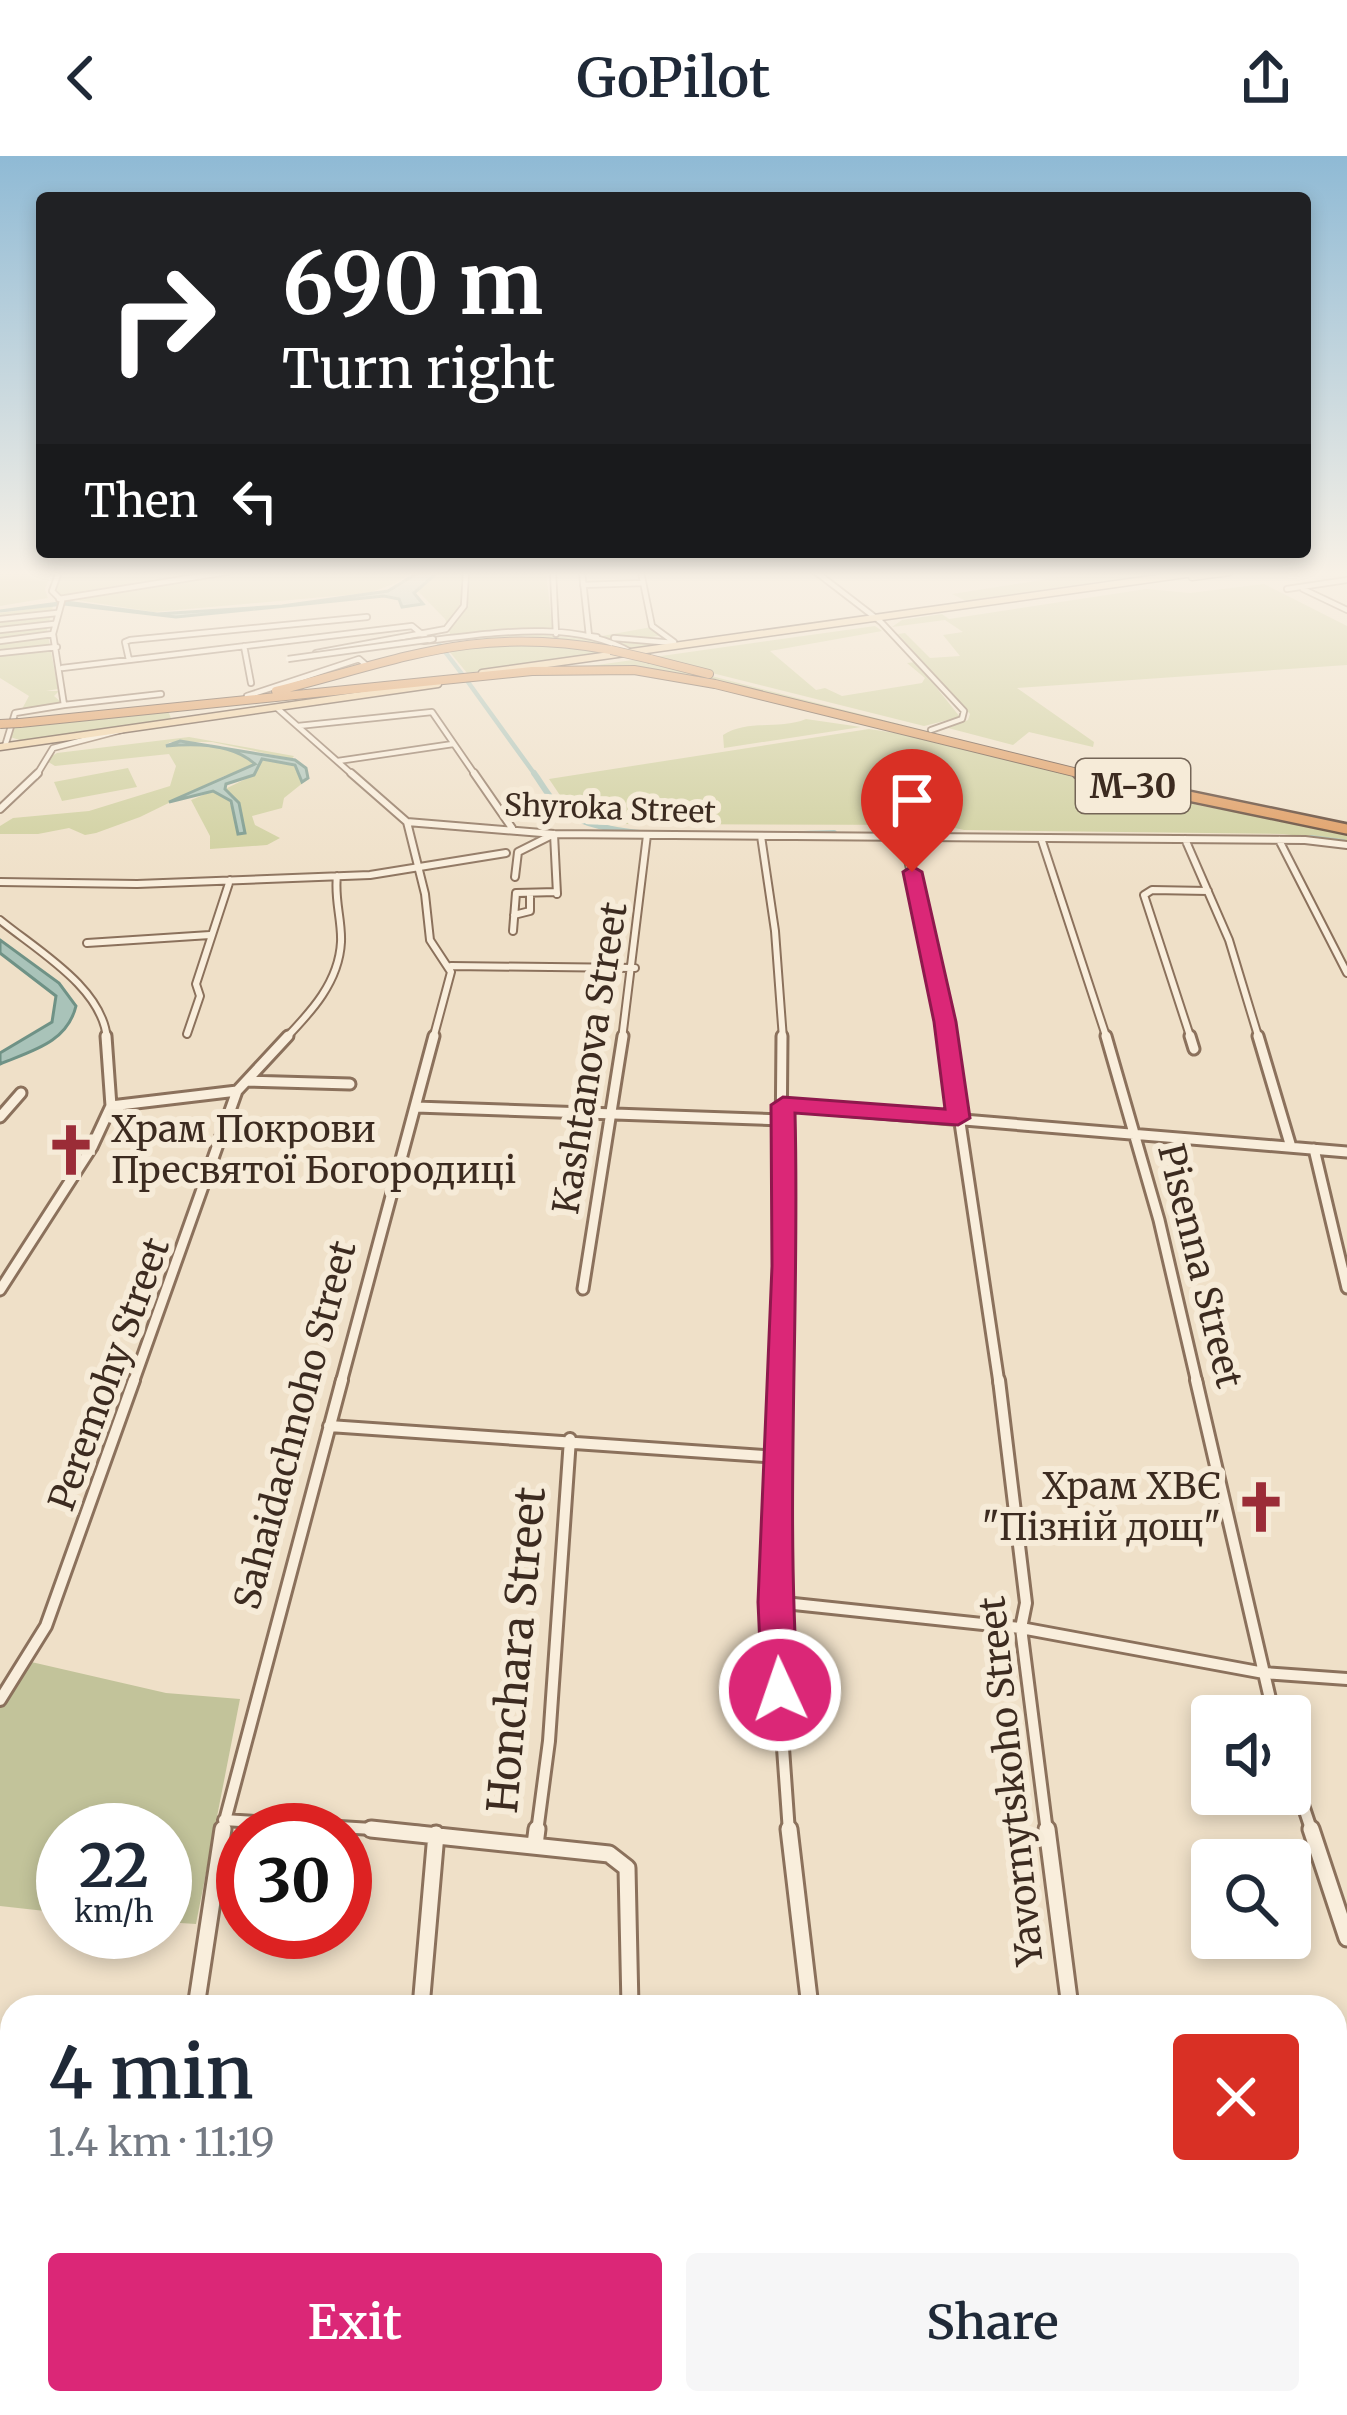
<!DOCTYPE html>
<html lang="en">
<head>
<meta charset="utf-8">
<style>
  :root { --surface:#fff; --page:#f6f6f7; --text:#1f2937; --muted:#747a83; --accent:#db2777 }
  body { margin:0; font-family:Merriweather,serif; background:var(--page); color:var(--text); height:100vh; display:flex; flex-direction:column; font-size:45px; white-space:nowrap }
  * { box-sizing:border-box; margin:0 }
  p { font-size:39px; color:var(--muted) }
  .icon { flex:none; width:66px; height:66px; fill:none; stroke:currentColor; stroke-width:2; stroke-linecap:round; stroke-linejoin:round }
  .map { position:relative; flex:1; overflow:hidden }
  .sheet { position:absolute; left:0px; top:1839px; width:1347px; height:420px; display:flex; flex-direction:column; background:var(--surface); border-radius:36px 36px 0 0; box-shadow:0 6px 18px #0003 }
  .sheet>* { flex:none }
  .top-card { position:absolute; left:36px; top:36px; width:1275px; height:366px; border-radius:12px; box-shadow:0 6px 18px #0003; background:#202124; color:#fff; overflow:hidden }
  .buttons { position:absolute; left:1191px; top:1539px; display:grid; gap:24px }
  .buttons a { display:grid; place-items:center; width:120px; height:120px; border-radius:12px; background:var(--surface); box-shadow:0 6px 18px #0003; font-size:60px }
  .speed { position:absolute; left:36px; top:1647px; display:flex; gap:24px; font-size:60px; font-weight:700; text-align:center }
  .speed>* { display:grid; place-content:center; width:156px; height:156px; border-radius:50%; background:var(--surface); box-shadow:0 6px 18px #0003; line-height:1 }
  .speed small { font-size:30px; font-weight:400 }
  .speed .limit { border:18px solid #d22; background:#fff; color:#111 }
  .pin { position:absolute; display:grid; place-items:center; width:102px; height:102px; color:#fff; margin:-123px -51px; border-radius:50% 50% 50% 0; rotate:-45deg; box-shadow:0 0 12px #0007 }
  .pin .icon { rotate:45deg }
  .me { position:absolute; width:132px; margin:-66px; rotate:357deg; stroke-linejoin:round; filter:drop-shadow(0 0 9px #0008) }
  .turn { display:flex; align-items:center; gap:42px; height:252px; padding:0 48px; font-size:54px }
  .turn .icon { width:156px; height:156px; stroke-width:2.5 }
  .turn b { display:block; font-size:84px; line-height:102px }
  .then { display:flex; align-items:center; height:114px; padding:0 48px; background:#0003; gap:24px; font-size:45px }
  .round { display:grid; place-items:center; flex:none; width:126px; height:126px; border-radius:12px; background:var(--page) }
  .headline { display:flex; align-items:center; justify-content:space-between; height:204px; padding:0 48px }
  h1 { font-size:72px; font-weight:600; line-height:90px }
  .action { display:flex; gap:24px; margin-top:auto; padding:24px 48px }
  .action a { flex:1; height:138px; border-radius:12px; background:var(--accent); color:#fff; font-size:48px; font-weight:600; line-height:138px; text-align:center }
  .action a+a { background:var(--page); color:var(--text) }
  header { display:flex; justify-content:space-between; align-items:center; height:156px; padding:0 48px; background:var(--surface); font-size:54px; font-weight:600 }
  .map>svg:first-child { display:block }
  .green { fill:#cdce9b }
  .cemetery { fill:#c2c39a }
  .water { fill:#a9c3b9; stroke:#6f9286; stroke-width:3 }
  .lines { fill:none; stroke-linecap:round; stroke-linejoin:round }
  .canal-far1 { stroke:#a9c3b9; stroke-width:4.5 }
  .canal { stroke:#a9c3b9; stroke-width:6 }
  .minor-far4-casing { stroke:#8b715c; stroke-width:8 }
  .minor-far3-casing { stroke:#8b715c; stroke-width:10 }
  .minor-far2-casing { stroke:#8b715c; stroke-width:15 }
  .minor-far1-casing { stroke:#8b715c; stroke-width:16 }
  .minor-casing { stroke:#8b715c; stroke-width:21 }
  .major-casing { stroke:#5a4030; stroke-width:9 }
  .highway-far1-casing { stroke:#5a4030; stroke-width:10 }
  .highway-casing { stroke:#5a4030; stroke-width:14 }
  .minor-far4 { stroke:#f9eedc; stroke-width:4.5 }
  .minor-far3 { stroke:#f9eedc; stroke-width:6 }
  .minor-far2 { stroke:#f9eedc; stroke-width:9 }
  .minor-far1 { stroke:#f9eedc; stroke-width:10 }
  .minor { stroke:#f9eedc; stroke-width:15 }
  .major { stroke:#f1d1a1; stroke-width:6 }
  .highway-far1 { stroke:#dd975a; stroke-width:8 }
  .highway { stroke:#dd975a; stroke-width:9 }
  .minor-bridge-casing { stroke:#8b715c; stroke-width:8; stroke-linecap:butt }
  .highway-bridge-casing { stroke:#5a4030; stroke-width:10; stroke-linecap:butt }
  .minor-bridge { stroke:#f9eedc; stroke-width:4.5 }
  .highway-bridge { stroke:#dd975a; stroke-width:8 }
  .route { fill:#db2777; stroke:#8e194d; stroke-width:3 }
  .labels { text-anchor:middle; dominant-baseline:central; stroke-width:12; stroke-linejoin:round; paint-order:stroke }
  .far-street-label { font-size:30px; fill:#3c2b20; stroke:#f6ebd8 }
  .shield { fill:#f6ebd8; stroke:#746557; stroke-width:3 }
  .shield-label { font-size:33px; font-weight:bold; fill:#3c2b20 }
  .street-label { font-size:36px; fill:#3c2b20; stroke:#f6ebd8 }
  .poi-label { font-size:36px; fill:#3c2b20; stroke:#f6ebd8; text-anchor:start }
  .near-street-label { font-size:42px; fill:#3c2b20; stroke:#f6ebd8 }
</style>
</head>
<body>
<header><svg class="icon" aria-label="back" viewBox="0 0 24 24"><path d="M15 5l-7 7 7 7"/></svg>GoPilot<svg class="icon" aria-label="share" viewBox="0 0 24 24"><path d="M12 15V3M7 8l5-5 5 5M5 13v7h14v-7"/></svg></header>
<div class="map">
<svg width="1347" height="2259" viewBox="0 0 1347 2259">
  <rect width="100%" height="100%" fill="#efe0c8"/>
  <path class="green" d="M 0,416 L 52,416 L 45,433 L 48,442 L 0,450 Z
    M 58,416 L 412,416 L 396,427 L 369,437 L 154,456 L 57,441 L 52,436 Z
    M 438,416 L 546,416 L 553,477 L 520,477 L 585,483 L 652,471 L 663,479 L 640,483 L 674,488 L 637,494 L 614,487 L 621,494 L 526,480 L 441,485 L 451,481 L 445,463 L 416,433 Z
    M 1093,416 L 1177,416 L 968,446 L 952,438 Z
    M 1264,428 L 1347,470 L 1347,509 L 1017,532 L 1094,586 L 1093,591 L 1029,576 L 1013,589 L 948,572 L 968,564 L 970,558 L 898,478 L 905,477 L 930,502 L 960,500 L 943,479 L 963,476 L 945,464 L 892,471 L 902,464 L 942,458 L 949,463 L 1146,433 L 1190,437 Z
    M 53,450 L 47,474 L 58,533 L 46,535 L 59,535 L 54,540 L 61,546 L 22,553 L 29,540 L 0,522 L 0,457 Z
    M 875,470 L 882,475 L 770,495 L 816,534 L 825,532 L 842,540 L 922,527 L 925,522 L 907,507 L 916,506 L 960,561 L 924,570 L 652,502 L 649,504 L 915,572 L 667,516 L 583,511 Z
    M 483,483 L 523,483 L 602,496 L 467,517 L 444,489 Z
    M 168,555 L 171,562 L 188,562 L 23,585 L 10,581 L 13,570 Z
    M 806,563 L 861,571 L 724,592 L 723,579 C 748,563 779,574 806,563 Z
    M 869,573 L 928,582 L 1202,650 L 1347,676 L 1347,685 L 1283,678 L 964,674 L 941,669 L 626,668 L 603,658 L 591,666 L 574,660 L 549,623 Z
    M 189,581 L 294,600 L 292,603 L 212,586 L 170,586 L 166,589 C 193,587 239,586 255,611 L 224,620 L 140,661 L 96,677 L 85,679 L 69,672 L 38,678 L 0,678 L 0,670 L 13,662 L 89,655 L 170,630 L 176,610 L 169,598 L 55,610 L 45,604 L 57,597 Z
    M 262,602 L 295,609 L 304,626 L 284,642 L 282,652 L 252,660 L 255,669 L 280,682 L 267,689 L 210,693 L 210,680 L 191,644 L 213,635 L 228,642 L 241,678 L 239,647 L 225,633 L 254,619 Z
    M 128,612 L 137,631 L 62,645 L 54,626 Z"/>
  <path class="cemetery" d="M 27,1505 L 166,1537 L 240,1543 L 196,1768 L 165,1766 L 165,1674 L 63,1674 L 63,1757 L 0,1750 L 0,1549 Z"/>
  <path class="water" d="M 419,416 L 438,416 L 414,437 L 423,448 L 402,451 L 399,443 L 384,440 L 176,461 L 64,448 L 0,455 L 66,446 L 157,458 L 282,450 L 388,435 Z
    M 180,585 L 295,604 L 306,612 L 308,622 L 302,626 L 295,609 L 262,603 L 254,619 L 226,628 L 225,633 L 239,647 L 245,677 L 238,678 L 231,645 L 213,635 L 169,646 L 255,608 C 232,587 195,587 166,590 Z
    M 0,784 L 59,827 L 76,850 C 67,887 31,895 0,908 L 0,897 L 52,866 L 56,840 L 0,797 Z"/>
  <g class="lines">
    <path class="canal-far1" d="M 433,480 L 462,518
      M 468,526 L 536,620"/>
    <path class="canal" d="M 534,617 C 542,628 551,645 562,654 C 610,692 772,678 834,677
      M 1311,682 L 1343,686"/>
    <g class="minor-far4-casing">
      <path id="minor-far4" d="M 59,416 L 52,435 L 62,445 L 53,478 L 64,549 L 161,538
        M 553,416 L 556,478
        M 582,416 L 589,480 L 597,481
        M 641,416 L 652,470 L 674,486
        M 816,416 L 881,466 L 964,555 L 962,563 L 931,574
        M 583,429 L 643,427
        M 1287,433 L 1347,424
        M 1303,433 L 1347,454
        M 59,443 L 227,416
        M 0,463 L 57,457
        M 0,474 L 54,468
        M 614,482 L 674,487
        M 0,485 L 53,478
        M 424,485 C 488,478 574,462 632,497
        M 244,490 L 251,527
        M 0,497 L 57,491
        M 316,497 L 446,473 L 464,450 L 466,416
        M 129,504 L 125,486 L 130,484 L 367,461
        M 62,512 L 412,470 L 429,484
        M 247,540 L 359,503 L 366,509
        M 277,552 L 354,620
        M 298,570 L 432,556 L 476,620
        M 5,590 L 15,557 L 64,549
        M 338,605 L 453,588
        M 36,620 L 53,592 L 122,574"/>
    </g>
    <g class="minor-far3-casing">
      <path id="minor-far3" d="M 351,617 L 407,666 L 425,738 L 430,784 L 451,816 L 433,883
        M 474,617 L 512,672
        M 0,653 L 38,617
        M 407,666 L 554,678 L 1305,684 L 1347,689
        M 761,680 L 775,775 L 783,883
        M 903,681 L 947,883
        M 1041,682 L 1107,883
        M 1185,683 L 1229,784 L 1259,883
        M 1279,684 L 1347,817
        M 515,721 L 518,696 L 554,678 L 557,738
        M 0,726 L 137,728 L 370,719 L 506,697
        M 514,759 L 530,755 L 530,737
        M 0,764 C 38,795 103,832 107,883
        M 513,775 L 516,737 L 557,736
        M 87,787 L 210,779
        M 451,810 L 635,812
        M 187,878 L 200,840 L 196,828 L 230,724
        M 285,883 C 311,856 339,826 341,786 C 342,764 334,743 337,720
        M 622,883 L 647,679
        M 1191,883 L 1144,739 L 1152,734 L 1208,735"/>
    </g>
    <g class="minor-far2-casing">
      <path id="minor-far2" d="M 947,880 L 999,1227
        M 1106,880 L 1159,1064 L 1197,1227
        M 1190,880 L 1194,893
        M 1258,880 L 1291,991
        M 248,925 L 350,928
        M 783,949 L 1347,996
        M 111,950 L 237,935
        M 416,951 L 782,964
        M 0,961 L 21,937
        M 1314,993 L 1347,1132
        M 583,1133 L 623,880
        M 0,1134 L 92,991 L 111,950 L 106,880
        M 133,1227 L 237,935 L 288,880
        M 341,1227 L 434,880
        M 779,1227 L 782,880"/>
    </g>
    <g class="minor-far1-casing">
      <path id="minor-far1" d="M 779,1224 L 776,1494 L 789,1676
        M 999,1224 L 1026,1447 L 1021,1472 L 1047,1676
        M 1196,1224 L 1274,1560
        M 329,1270 L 777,1301
        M 775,1446 L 1021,1472 L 1264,1517 L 1347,1523
        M 0,1544 L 46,1470 L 134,1224
        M 1290,1610 L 1312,1676
        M 224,1664 L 421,1676
        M 222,1676 L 342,1224
        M 537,1676 L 549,1585 L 570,1283"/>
    </g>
    <g class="minor-casing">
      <path id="minor" d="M 371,1673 L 609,1698 L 627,1712 L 630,1851
        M 789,1673 L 810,1851
        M 1047,1673 L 1070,1851
        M 1311,1673 L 1347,1782
        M 535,1689 L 537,1673
        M 196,1851 L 223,1673
        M 421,1851 L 436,1678
        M 630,2247 L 630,2259
        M 857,2247 L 858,2259
        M 1127,2247 L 1129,2259
        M 151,2259 L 152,2247"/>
    </g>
    <g class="major-casing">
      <path id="major" d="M 1192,421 L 1229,416
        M 482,517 L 1201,416
        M 0,591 L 438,528"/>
    </g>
    <g class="highway-far1-casing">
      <path id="highway-far1" d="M 650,503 L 709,518
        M 276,535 C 404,503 475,469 611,494
        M 20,567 L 532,515 L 634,514 L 715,528 L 1090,620"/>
    </g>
    <g class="highway-casing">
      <path id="highway" d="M 1078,617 L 1347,673"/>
    </g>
    <use href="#minor-far4" class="minor-far4"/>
    <use href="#minor-far3" class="minor-far3"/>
    <use href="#minor-far2" class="minor-far2"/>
    <use href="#minor-far1" class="minor-far1"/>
    <use href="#minor" class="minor"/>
    <use href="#major" class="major"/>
    <use href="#highway-far1" class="highway-far1"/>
    <use href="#highway" class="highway"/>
    <g class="minor-bridge-casing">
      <path id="minor-bridge" d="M 288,503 L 433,483 L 429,484"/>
    </g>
    <g class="highway-bridge-casing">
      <path id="highway-bridge" d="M 611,494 L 650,503
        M 0,568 L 20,567"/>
    </g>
    <use href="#minor-bridge" class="minor-bridge"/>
    <use href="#highway-bridge" class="highway-bridge"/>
  </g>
  <linearGradient id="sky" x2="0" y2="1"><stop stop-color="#8fbad5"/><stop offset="0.57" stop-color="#f8f1e6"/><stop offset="1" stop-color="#f8f1e6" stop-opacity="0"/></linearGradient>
  <rect width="1347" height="732" fill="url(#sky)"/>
  <path class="route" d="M 912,710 L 922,716 L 956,866 L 970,962 L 958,969 L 795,957 C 800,1149 785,1342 798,1534 L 792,1545 L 780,1549 L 768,1545 L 762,1534 L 758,1446 L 772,1110 L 771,949 L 783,941 L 945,953 L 934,866 L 903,716 Z"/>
  <defs>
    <g id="church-bare" transform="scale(4.14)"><path d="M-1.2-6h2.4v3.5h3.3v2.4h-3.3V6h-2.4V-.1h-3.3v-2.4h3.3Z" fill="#9b2c37" stroke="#f6ebd8" stroke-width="2.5" paint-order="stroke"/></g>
  </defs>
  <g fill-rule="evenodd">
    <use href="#church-bare" x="71" y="994"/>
    <use href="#church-bare" x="1261" y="1351"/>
  </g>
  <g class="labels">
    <g class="far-street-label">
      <text transform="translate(610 652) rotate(2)">Shyroka Street</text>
    </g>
    <rect class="shield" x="1076" y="603" width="114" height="54" rx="9"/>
    <g class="shield-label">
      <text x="1133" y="630">М-30</text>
    </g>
    <g class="street-label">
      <text transform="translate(590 902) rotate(-81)">Kashtanova Street</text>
      <text transform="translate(1200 1110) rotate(76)">Pisenna Street</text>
      <text transform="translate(109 1218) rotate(-70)">Peremohy Street</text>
      <text transform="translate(295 1269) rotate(-75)">Sahaidachnoho Street</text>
      <text transform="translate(1011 1625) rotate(-96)">Yavornytskoho Street</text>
    </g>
    <g class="poi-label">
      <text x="111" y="973">Храм Покрови<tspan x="111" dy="41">Пресвятої Богородиці</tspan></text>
      <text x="1221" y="1330" text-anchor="end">Храм ХВЄ<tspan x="1221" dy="41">"Пізній дощ"</tspan></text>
    </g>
    <g class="near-street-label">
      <text transform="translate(516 1494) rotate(-85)">Honchara Street</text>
    </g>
  </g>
</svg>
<div class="buttons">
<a><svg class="icon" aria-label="sound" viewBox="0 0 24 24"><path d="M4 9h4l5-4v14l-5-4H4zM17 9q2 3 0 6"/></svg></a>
<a><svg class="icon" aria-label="search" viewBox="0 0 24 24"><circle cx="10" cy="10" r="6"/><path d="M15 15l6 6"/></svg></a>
</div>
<div class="speed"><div>22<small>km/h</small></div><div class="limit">30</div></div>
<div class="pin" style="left:912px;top:716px;background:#d93025"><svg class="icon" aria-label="arrive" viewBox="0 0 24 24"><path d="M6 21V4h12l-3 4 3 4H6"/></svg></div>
<svg class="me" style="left:780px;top:1534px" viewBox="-20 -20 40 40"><circle r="17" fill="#db2777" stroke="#fff" stroke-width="3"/><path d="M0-11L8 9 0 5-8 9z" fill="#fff"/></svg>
<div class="top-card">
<div class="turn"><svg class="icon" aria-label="right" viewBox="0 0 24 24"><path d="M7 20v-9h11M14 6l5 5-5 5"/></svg><div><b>690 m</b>Turn right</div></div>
<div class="then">Then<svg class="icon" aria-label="left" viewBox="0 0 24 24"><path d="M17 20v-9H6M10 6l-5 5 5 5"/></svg></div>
</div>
<section class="sheet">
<div class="headline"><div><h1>4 min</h1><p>1.4 km · 11:19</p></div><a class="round" style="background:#d93025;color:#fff"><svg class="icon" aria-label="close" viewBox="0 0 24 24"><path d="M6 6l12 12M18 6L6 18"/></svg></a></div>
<div class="action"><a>Exit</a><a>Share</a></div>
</section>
</div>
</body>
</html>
